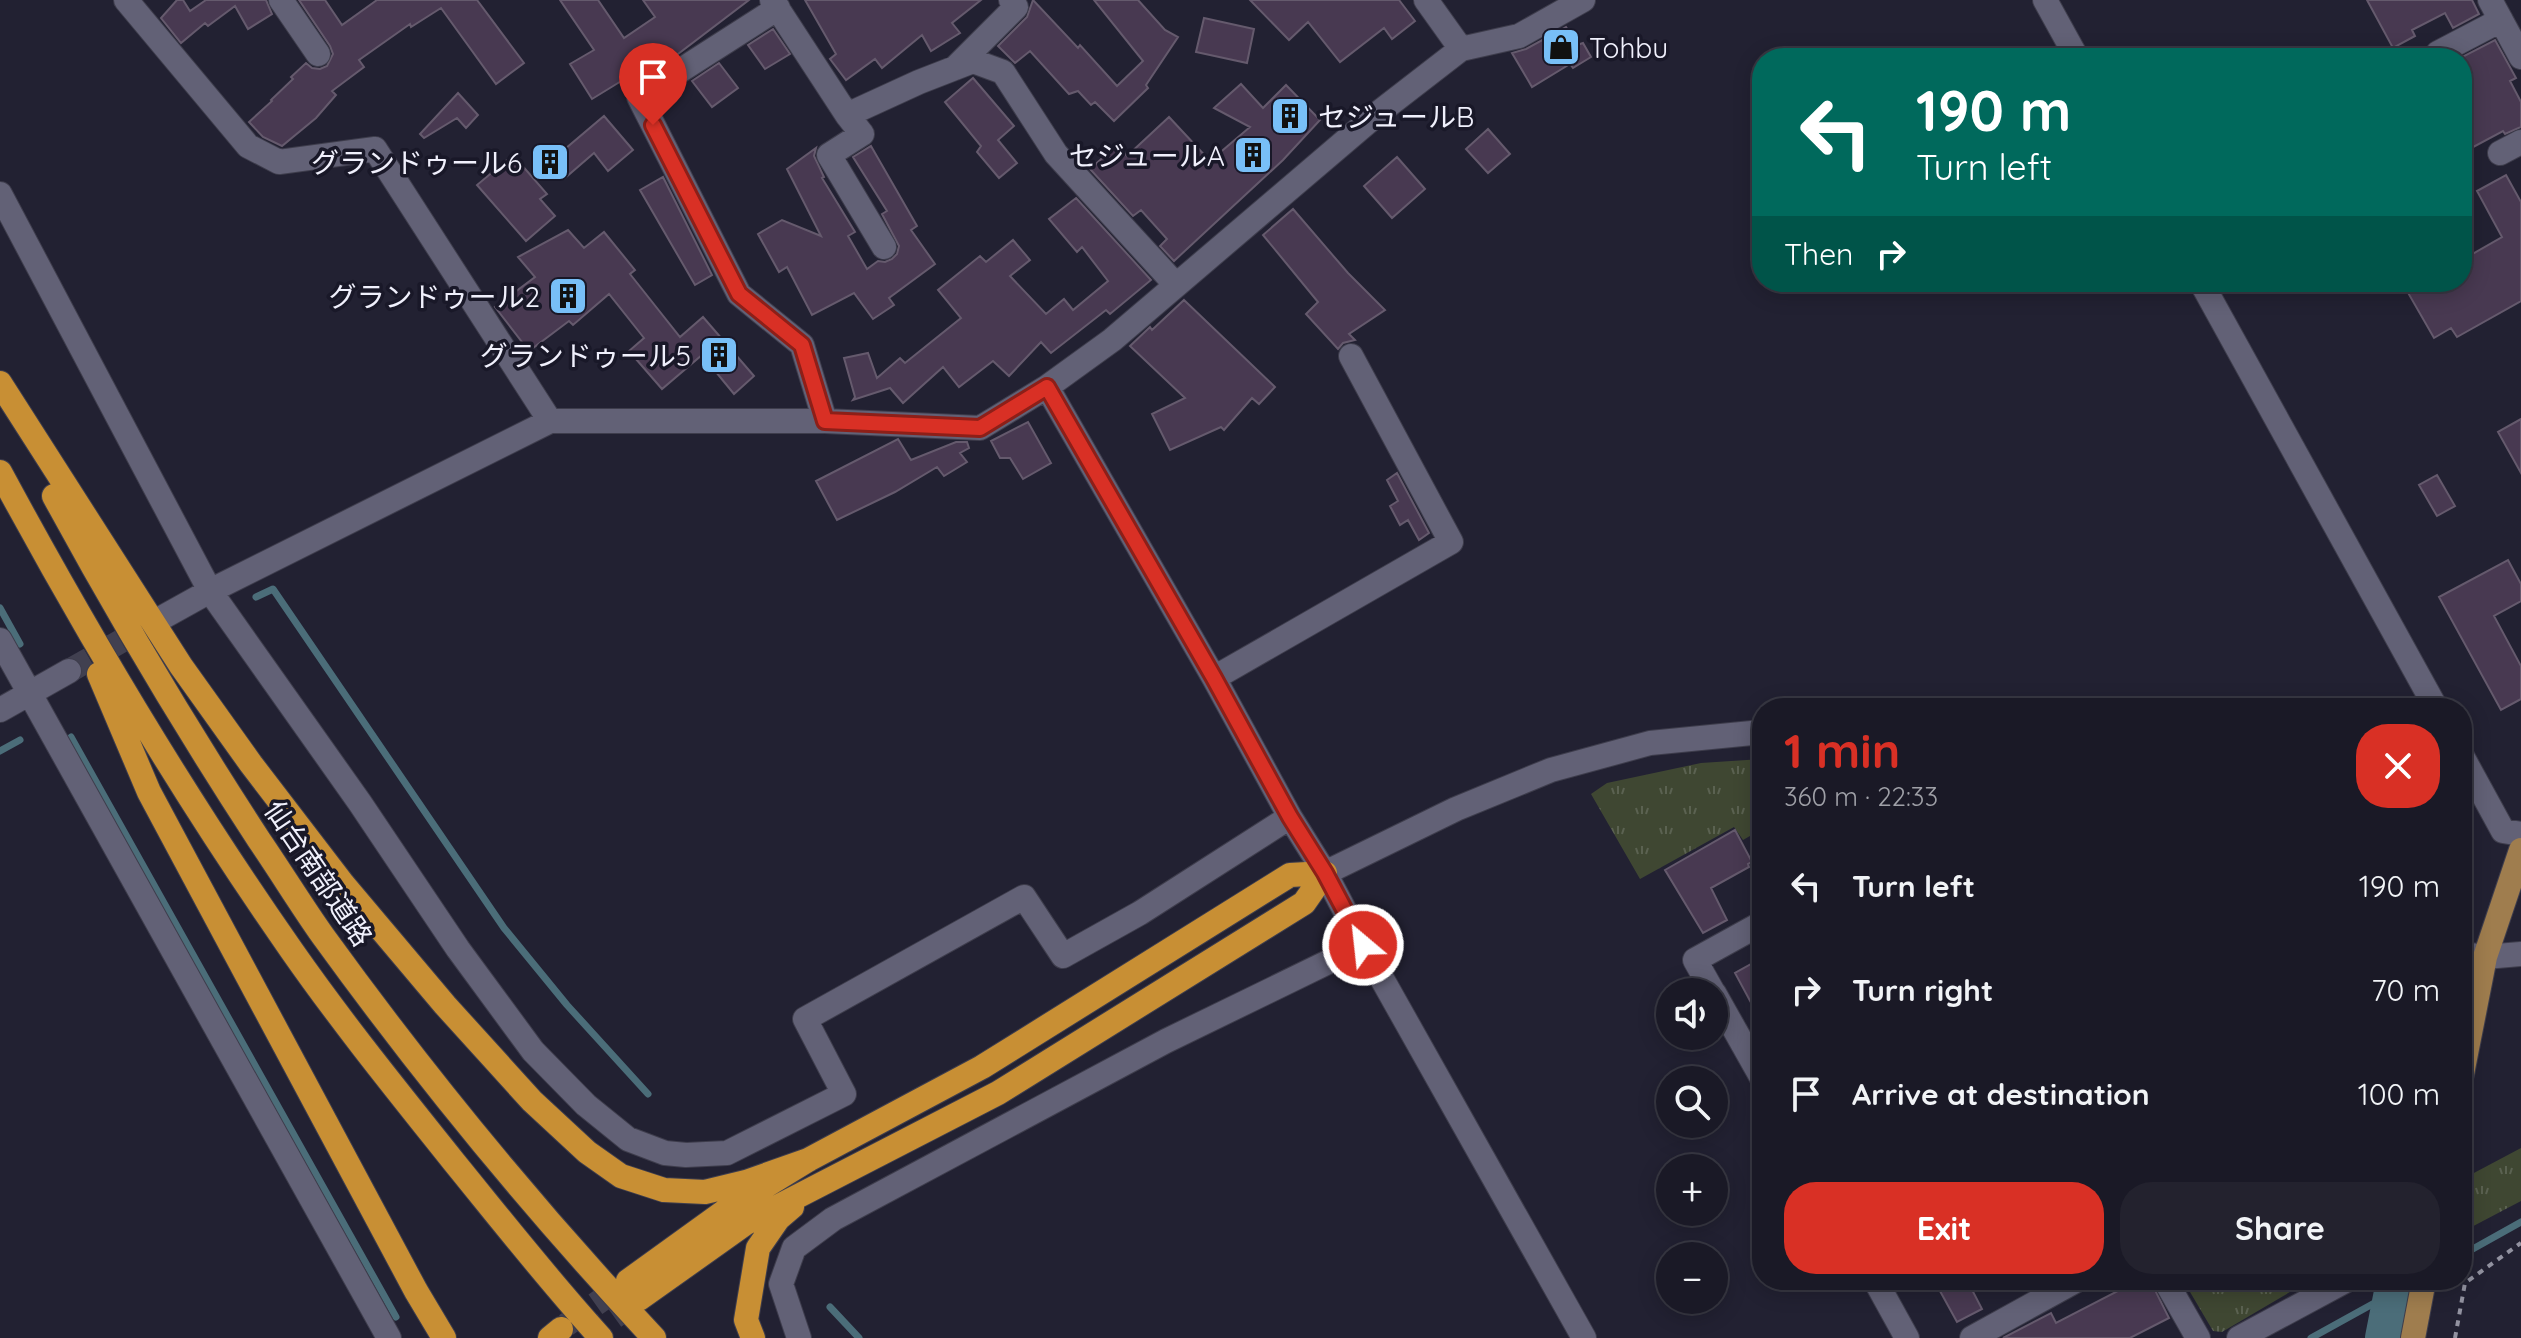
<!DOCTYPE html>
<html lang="en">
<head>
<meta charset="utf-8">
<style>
  :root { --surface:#1a1926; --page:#23222e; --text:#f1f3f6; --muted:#9fa0a7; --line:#383843; --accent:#d93025 }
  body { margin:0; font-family:Quicksand,"Noto Sans JP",sans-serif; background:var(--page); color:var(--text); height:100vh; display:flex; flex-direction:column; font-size:30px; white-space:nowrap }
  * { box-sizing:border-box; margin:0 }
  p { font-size:26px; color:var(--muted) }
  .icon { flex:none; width:44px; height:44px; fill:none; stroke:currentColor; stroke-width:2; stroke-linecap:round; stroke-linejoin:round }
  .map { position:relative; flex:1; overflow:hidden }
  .side { position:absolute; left:1752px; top:698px; width:720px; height:592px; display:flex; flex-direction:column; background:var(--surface); border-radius:32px; box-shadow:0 4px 20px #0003,0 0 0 2px var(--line) }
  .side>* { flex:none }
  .banner { position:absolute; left:1752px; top:48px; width:720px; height:244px; border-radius:32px; box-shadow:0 4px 20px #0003,0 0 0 2px var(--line); background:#00695c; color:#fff; overflow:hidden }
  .tools { position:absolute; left:1656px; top:978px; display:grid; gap:16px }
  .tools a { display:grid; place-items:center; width:72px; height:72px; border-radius:50%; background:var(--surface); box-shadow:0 4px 20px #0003,0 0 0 2px var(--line); font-size:40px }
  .pin { position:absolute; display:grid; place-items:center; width:68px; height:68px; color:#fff; margin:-82px -34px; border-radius:50% 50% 50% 0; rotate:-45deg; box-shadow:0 0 8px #0007 }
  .pin .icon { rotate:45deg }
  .me { position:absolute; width:88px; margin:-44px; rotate:332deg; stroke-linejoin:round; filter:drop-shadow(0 0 6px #0008) }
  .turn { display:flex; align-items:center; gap:28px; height:168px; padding:0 32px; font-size:36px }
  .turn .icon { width:104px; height:104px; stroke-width:2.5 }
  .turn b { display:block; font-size:56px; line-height:68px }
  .then { display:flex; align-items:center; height:76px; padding:0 32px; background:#0003; gap:16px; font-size:30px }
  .round { display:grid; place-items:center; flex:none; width:84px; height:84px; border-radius:32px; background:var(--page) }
  .head { display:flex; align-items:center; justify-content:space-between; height:136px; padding:0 32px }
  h1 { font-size:48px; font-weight:700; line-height:60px; color:var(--accent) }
  .primary-button { display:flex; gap:16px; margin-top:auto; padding:16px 32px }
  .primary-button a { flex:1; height:92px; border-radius:32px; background:var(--accent); color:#fff; font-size:32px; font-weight:700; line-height:92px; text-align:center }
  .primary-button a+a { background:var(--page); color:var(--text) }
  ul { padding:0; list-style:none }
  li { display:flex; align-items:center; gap:24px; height:104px; padding:0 32px }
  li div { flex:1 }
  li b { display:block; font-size:30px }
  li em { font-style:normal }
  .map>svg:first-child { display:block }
  .grass { fill:url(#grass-tufts) }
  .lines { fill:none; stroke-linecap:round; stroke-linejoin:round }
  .stream { stroke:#4b6d79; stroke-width:7 }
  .river { stroke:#4b6d79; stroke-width:42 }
  .building { fill:#483951; stroke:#655a6d; stroke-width:2 }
  .minor-tunnel { stroke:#414050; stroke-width:24; stroke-dasharray:24 12; stroke-linecap:butt }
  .highway-tunnel { stroke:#414050; stroke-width:24; stroke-dasharray:24 12; stroke-linecap:butt }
  .minor-casing { stroke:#3e3d4c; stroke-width:26 }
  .major-casing { stroke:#3e3d4c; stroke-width:26 }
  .highway-casing { stroke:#3e3d4c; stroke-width:26 }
  .path { stroke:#9292a0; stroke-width:4; stroke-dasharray:6 6; stroke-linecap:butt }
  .minor { stroke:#626176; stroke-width:24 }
  .major { stroke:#9f7d4e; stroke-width:24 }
  .highway { stroke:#c88f34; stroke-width:24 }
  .route-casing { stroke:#8d1f18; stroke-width:20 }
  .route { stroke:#d93025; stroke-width:14 }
  .labels { text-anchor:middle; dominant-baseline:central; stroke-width:7; stroke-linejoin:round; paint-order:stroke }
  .poi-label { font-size:28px; fill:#f0f0fc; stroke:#191828; text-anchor:end }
  .street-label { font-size:28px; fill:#f0f0fc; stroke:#191828 }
</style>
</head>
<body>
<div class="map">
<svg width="2521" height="1338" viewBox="0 0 2521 1338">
  <defs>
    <pattern id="grass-tufts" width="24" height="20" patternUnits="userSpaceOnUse" patternTransform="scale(2)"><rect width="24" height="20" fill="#3f4732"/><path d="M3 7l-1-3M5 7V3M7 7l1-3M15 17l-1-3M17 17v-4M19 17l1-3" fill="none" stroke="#5b6251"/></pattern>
  </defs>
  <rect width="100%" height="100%" fill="#222132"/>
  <path class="grass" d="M 1762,759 L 1762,829 L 1743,840 L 1734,827 L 1640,879 L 1591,794 L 1607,783 L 1701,763 Z
    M 2521,1148 L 2521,1201 L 2462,1232 L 2462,1221 L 2472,1174 Z
    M 2183,1280 L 2306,1280 L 2307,1282 L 2222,1332 L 2213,1331 Z"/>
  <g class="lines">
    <path class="stream" d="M 256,597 L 273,589 L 504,928 L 567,1005 L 648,1094
      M 0,608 L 20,644
      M 71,737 L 396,1317
      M 0,751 L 20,740
      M 2462,1255 L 2521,1222
      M 830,1307 L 859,1338
      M 2311,1338 L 2416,1280"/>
    <path class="river" d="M 2386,1338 L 2395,1292"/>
  </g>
  <path class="building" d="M 177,0 L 183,0 L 190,11 L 206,0 L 266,0 L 272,14 L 248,29 L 235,6 L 208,26 L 205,23 L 181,43 L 161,18 Z
    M 299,0 L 325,0 L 342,25 L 377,0 L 477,0 L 524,63 L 496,84 L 441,8 L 411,27 L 410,24 L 359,60 L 364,67 L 332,91 L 336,95 L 316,118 L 282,146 L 263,137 L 249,122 L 272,101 L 271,100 L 293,79 L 291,77 L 306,63 L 312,68 L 320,69 L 327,66 L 333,54 L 330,46 Z
    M 560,0 L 598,0 L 624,38 L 655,17 L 643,0 L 749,0 L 674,57 L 672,54 L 639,76 L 636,72 L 592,99 L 570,64 L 594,50 Z
    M 805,0 L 981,0 L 952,23 L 960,33 L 931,51 L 922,35 L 882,68 L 875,59 L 846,80 L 830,59 L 836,54 Z
    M 1033,0 L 1078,48 L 1080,45 L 1117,86 L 1143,61 L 1094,0 L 1138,0 L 1165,30 L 1178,37 L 1146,85 L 1148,88 L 1114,121 L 1095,102 L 1091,105 L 1078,91 L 1069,94 L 1030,51 L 1015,63 L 998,46 L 1027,17 Z
    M 1250,0 L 1399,0 L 1415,21 L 1392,39 L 1384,28 L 1340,62 L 1308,22 L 1289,40 Z
    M 2367,0 L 2472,0 L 2479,14 L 2453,28 L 2445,13 L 2412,30 L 2415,36 L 2393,48 Z
    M 1204,18 L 1254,29 L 1247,63 L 1196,52 Z
    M 1566,27 L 1577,45 L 1583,43 L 1591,57 L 1573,68 L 1570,64 L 1532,87 L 1512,53 L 1526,49 Z
    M 773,29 L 790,54 L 765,69 L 748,45 Z
    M 2495,40 L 2516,78 L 2510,81 L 2521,102 L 2521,127 L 2505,134 L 2503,131 L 2462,153 L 2462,57 Z
    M 719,63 L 738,88 L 712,107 L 692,81 Z
    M 973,78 L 1014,126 L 998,140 L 1017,163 L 999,178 L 977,152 L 981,146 L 945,102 Z
    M 1241,84 L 1263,108 L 1286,85 L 1320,120 L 1283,160 L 1174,261 L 1160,246 L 1167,239 L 1141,210 L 1133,216 L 1090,169 L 1117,145 L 1127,156 L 1169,117 L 1210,161 L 1250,127 L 1214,108 Z
    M 458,93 L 478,115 L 466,128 L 457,118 L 424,138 L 420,134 Z
    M 604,116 L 633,150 L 608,171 L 594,153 L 565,178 L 552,160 Z
    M 1488,129 L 1510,154 L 1488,173 L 1466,149 Z
    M 871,146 L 917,226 L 911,230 L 935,264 L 889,298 L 894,305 L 873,319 L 854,293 L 812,315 L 787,267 L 779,272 L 758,234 L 782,220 L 821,236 L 787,169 L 816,148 L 814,156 L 824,177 L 822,178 L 855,232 L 848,236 L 867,269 L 878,261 L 885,262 L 892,259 L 897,254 L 899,246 L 882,214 L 887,211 L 853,157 Z
    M 513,155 L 547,194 L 540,199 L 555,216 L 526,241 L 477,185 Z
    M 1397,157 L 1425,189 L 1392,218 L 1364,186 Z
    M 2506,175 L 2521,202 L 2521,301 L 2457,337 L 2451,328 L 2434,338 L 2407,291 L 2423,282 L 2462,282 L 2462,260 L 2502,237 L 2477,191 Z
    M 663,177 L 712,275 L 695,285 L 640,190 Z
    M 1076,198 L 1151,280 L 1110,314 L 1106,310 L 1051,353 L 1041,342 L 1009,376 L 993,361 L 959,387 L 943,367 L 903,403 L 890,388 L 853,400 L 855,397 L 844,358 L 868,353 L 877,378 L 900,358 L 905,363 L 961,318 L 938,290 L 980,256 L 986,262 L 1013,240 L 1030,260 L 1010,276 L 1046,314 L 1064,299 L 1073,310 L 1108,281 L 1082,247 L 1077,252 L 1049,219 Z
    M 1293,209 L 1348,273 L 1385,310 L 1349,334 L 1355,340 L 1343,343 L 1338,349 L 1306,314 L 1318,302 L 1263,235 Z
    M 568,230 L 584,248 L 604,232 L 635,270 L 630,274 L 680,337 L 703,317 L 754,376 L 734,394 L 702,355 L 662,389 L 629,351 L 644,338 L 609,294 L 573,325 L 569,321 L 529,351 L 495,307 L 535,277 L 518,257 Z
    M 1184,300 L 1275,387 L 1259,404 L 1252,398 L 1224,430 L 1221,427 L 1170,450 L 1152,414 L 1185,398 L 1130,346 L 1150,327 L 1152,330 Z
    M 2521,419 L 2521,473 L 2498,432 Z
    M 1028,422 L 1051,463 L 1023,479 L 1010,458 L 1000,458 L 991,441 Z
    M 898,439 L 911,460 L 956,442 L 967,442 L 969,448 L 960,453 L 967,462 L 944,476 L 937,467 L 895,492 L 837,520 L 816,481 Z
    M 1397,473 L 1429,533 L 1419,540 L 1408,520 L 1400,525 L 1390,506 L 1398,501 L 1387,480 Z
    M 2437,475 L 2455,506 L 2437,516 L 2419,485 Z
    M 2508,560 L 2521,584 L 2521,601 L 2494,616 L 2521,666 L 2521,699 L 2501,710 L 2439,597 Z
    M 1735,830 L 1752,862 L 1748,864 L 1749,867 L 1711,888 L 1727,920 L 1703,933 L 1665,870 Z
    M 1762,958 L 1762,1023 L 1735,973 Z
    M 1937,1280 L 1967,1280 L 1982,1309 L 1957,1322 L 1940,1291 L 1943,1290 Z
    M 2139,1280 L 2150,1280 L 2169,1318 L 2130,1338 L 2003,1338 L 2051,1313 L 2056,1323 Z"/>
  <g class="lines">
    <path class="minor-tunnel" d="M 69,671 L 149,625"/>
    <path class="highway-tunnel" d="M 566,1325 L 627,1282
      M 585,1338 L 639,1299"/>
    <g class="minor-casing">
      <path id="minor" d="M 126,0 L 248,146 L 279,162 L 375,149 L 550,421
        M 281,0 L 318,54
        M 772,0 L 847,115 L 919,82 L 973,61 L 1003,72 L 1056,154 L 1175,284
        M 1426,0 L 1461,49
        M 2045,0 L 2077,58
        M 2490,0 L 2521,57
        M 778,8 L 639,97 L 739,294 L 802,345 L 825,421
        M 2438,53 L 2501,20
        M 955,68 L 1016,7 L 1011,0
        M 847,115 L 862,134 L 829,155 L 884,247
        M 2500,153 L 2521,142
        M 0,194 L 210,591 L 360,803 L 458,949 L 533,1051 L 586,1105 L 628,1139 L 665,1153 L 686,1155 L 727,1153 L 844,1094 L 805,1019 L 1024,897 L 1063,956 L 1140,913 L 1290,817
        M 2201,282 L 2436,708
        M 1047,387 L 1214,678 L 1290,817 L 1325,873 L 1363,945 L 1584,1338
        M 165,616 L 210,591 L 550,421 L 825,421 L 980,428 L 1047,387 L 1112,340 L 1377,114 L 1461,49 L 1519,36 L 1583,0
        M 0,640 L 389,1338
        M 1214,678 L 1451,542 L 1351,356
        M 0,710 L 69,671
        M 2462,756 L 2503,831 L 2521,834
        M 1325,873 L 1456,809 L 1551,770 L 1650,743 L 1762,732
        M 2462,954 L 2485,957 L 2521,954
        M 1713,992 L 1695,960 L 1762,923
        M 1714,993 L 1762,1078
        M 1875,1280 L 1907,1338
        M 2165,1280 L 2198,1338
        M 799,1338 L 781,1284 L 794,1248 L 833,1219 L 1166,1041 L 1363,945
        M 1972,1338 L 2077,1280
        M 2239,1338 L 2347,1280"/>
    </g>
    <g class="major-casing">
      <path id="major" d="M 2462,1074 L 2485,957 L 2521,850
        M 2413,1338 L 2424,1280"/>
    </g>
    <g class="highway-casing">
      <path id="highway" d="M 0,383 L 181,666 L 251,764 L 343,884 L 445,1005 L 532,1101 L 587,1152 L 621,1176 L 664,1190 L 705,1192 L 746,1182 L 808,1160
        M 0,472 C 89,637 185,798 292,951 C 343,1024 399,1093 454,1162 C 502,1221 549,1281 601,1338
        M 54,496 C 118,614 186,728 259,840 C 281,872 301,905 323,936 C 425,1077 535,1211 654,1338
        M 99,674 L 149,792 L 416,1291 L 444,1338
        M 628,1281 L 725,1211 L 808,1160 L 982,1067 L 1290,875 L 1325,873
        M 639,1299 L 746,1223 L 998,1093 L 1304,903 L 1325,873
        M 550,1338 L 561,1329
        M 753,1338 L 746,1320 L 758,1248 L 778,1219 L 792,1207"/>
    </g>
    <path class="path" d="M 2455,1338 L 2465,1283 L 2521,1243"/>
    <use href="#minor" class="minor"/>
    <use href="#major" class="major"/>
    <use href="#highway" class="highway"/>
  </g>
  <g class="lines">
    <g class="route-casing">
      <path id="route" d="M 653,125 L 739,294 L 802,345 L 825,421 L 980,428 L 1047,387 L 1214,678 L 1290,817 L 1325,873 L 1363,945"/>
    </g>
    <use href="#route" class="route"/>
  </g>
  <defs>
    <g id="shop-square" transform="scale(2)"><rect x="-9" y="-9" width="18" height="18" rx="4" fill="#78bff7" stroke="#191828"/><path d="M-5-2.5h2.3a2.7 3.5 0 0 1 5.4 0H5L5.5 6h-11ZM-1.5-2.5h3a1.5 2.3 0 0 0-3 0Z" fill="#111"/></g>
    <g id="building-square" transform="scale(2)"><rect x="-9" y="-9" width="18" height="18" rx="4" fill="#78bff7" stroke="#191828"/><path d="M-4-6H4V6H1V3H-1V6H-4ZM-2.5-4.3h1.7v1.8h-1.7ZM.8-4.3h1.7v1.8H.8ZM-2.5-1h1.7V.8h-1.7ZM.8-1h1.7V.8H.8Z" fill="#111"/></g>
  </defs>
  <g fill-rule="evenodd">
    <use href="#shop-square" x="1561" y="47"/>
    <use href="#building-square" x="1290" y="116"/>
    <use href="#building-square" x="1253" y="155"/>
    <use href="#building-square" x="550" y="162"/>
    <use href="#building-square" x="568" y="296"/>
    <use href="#building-square" x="719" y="355"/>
  </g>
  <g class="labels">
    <g class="poi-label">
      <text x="1589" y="47" text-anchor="start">Tohbu</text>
      <text x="1318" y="116" text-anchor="start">セジュールB</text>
      <text x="1225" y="155">セジュールA</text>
      <text x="522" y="162">グランドゥール6</text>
      <text x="540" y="296">グランドゥール2</text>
      <text x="691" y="355">グランドゥール5</text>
    </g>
    <g class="street-label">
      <text transform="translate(319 873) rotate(56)">仙台南部道路</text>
    </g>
  </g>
</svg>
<div class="tools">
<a><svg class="icon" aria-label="sound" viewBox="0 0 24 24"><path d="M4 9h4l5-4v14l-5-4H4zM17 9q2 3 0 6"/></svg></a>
<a><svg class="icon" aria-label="search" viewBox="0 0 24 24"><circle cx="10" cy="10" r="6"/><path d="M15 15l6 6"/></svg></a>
<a>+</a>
<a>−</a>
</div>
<div class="pin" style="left:653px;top:125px;background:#d93025"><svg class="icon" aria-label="arrive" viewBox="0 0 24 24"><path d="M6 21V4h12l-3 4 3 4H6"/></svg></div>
<svg class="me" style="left:1363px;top:945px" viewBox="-20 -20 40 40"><circle r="17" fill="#d93025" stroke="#fff" stroke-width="3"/><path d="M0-11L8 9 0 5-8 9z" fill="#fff"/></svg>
<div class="banner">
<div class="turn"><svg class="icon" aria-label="left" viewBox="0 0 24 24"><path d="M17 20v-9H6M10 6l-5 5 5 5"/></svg><div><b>190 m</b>Turn left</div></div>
<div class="then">Then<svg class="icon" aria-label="right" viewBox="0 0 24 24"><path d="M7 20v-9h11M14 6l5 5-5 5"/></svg></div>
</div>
<section class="side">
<div class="head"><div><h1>1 min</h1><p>360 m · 22:33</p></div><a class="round" style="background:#d93025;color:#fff"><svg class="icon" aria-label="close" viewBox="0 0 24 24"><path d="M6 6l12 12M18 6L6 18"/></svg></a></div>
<ul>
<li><svg class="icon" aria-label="left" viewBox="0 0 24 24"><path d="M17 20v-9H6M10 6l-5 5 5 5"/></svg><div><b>Turn left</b></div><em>190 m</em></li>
<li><svg class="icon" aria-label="right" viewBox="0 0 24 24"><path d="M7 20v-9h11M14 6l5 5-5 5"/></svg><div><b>Turn right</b></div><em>70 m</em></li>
<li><svg class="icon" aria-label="arrive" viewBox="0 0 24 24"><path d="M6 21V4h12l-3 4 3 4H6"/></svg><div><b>Arrive at destination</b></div><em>100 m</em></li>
</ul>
<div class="primary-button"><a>Exit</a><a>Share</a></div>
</section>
</div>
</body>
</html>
